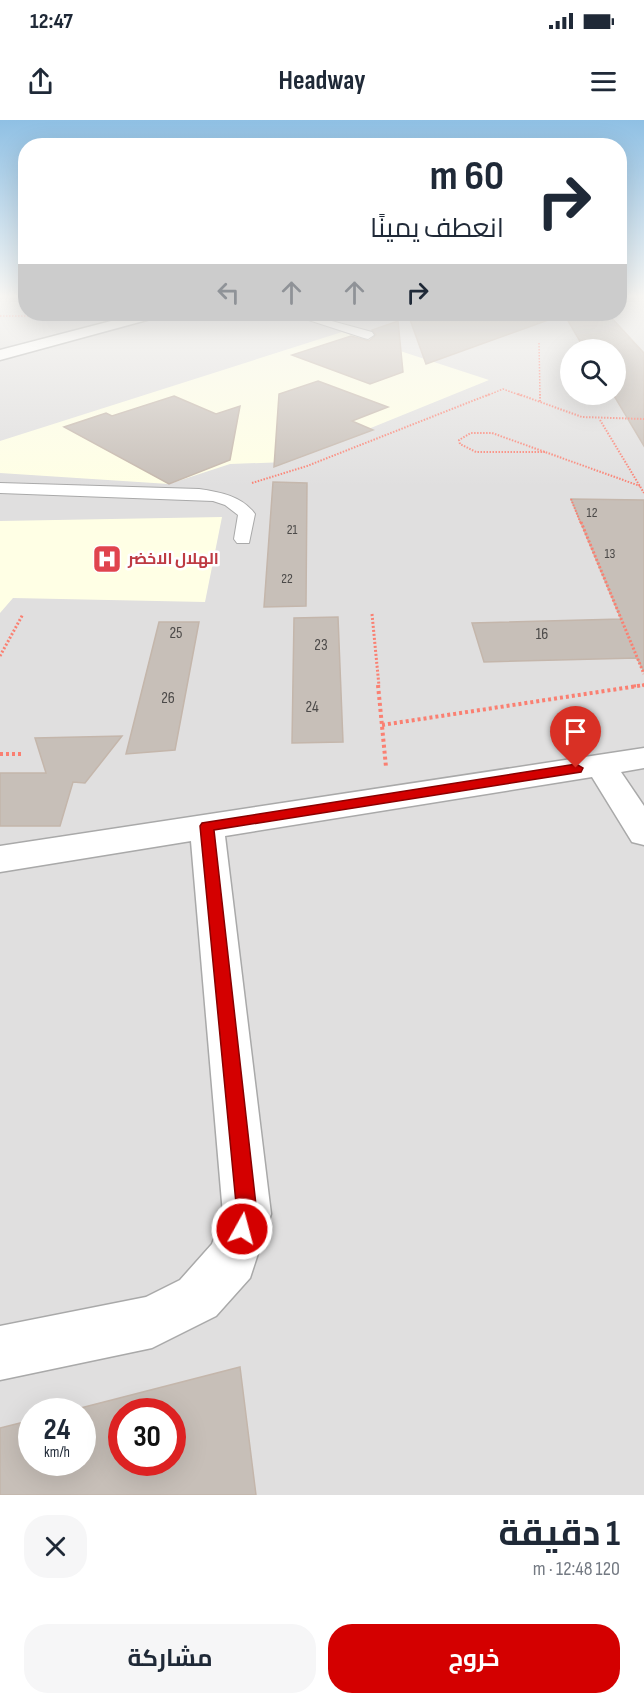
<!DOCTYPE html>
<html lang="ar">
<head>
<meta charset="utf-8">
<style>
  :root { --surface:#fff; --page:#f6f6f7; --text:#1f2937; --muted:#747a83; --accent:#d40000 }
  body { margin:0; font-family:"Sofia Sans Condensed",Cairo,sans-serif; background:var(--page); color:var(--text); direction:rtl; height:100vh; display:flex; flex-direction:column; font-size:22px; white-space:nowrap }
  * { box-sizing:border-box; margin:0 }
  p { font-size:20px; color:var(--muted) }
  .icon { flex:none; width:33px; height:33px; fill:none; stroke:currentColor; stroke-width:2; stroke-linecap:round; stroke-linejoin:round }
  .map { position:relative; height:1375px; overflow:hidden; direction:ltr }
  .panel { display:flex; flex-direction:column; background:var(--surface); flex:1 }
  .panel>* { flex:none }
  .banner { position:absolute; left:18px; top:18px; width:609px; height:183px; border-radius:24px; box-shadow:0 6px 24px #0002; direction:rtl; background:#fff; color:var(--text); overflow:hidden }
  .fabs { position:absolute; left:560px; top:219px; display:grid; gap:12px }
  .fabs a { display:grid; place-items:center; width:66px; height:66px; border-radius:50%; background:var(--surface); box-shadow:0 6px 24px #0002; font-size:30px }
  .speed { position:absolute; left:18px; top:1278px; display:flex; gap:12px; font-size:30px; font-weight:700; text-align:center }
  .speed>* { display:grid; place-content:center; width:78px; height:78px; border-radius:50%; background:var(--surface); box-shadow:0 6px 24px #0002; line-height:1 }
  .speed small { font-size:15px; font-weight:400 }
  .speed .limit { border:9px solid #d22; background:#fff; color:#111 }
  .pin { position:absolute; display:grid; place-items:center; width:51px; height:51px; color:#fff; margin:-62px -26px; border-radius:50% 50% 50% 0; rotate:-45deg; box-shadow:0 0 6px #0007 }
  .pin .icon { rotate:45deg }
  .me { position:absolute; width:66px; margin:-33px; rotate:7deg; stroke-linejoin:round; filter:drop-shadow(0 0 4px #0008) }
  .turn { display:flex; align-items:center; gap:21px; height:126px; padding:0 24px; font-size:27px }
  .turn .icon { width:78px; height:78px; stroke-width:2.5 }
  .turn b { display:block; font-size:42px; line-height:51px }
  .lanes { display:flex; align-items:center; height:57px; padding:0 24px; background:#0003; justify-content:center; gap:30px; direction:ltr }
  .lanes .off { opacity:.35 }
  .round { display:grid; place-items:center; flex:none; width:63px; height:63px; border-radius:24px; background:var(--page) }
  .headline { display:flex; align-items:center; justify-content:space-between; height:102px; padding:0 24px }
  h1 { font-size:36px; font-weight:700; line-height:45px }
  .cta { display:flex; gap:12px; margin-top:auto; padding:12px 24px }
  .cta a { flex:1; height:69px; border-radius:24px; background:var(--accent); color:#fff; font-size:24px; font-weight:700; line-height:69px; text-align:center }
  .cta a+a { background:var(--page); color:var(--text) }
  .status { display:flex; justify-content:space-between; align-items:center; height:42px; padding:0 30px; background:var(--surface); direction:ltr }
  .status svg { height:16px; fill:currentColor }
  header { display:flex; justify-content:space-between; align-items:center; height:78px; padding:0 24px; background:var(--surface); font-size:27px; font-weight:700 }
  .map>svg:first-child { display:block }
  .residential { fill:#e0dfdf; fill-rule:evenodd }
  .education { fill:#ffffe5 }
  .building { fill:#c7bfb8; stroke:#c4b6ab; stroke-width:1.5; fill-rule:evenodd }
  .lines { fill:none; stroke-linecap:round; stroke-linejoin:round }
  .service-casing { stroke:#a9a9a9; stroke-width:2 }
  .minor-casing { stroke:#a9a9a9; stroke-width:3 }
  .path-far3 { stroke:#fa8072; stroke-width:1.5; stroke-dasharray:1.5 1.5; stroke-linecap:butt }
  .path-far2 { stroke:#fa8072; stroke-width:2; stroke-dasharray:1.5 1.5; stroke-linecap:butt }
  .path-far1 { stroke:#fa8072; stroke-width:3; stroke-dasharray:2 2; stroke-linecap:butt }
  .path { stroke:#fa8072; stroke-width:4; stroke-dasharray:3 3; stroke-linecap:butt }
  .service { fill:#fff; fill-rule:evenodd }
  .minor { fill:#fff; fill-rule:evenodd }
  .route { fill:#d40000; stroke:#8a0000; stroke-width:1.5 }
  .labels { text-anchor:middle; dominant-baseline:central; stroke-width:5; stroke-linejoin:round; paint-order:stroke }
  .far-number-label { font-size:14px; fill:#4b4948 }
  .far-health-label { font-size:16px; font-weight:bold; fill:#be3a42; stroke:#fff; text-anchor:start }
  .number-label { font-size:16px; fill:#4b4948 }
</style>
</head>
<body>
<div class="status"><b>12:47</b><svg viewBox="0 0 49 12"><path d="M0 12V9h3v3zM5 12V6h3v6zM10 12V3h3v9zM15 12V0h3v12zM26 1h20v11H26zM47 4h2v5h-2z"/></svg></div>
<header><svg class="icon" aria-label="menu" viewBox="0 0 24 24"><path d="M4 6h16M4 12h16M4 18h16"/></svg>Headway<svg class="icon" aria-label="share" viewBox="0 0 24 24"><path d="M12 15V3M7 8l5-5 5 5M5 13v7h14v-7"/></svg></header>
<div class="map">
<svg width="644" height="1375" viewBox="0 0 644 1375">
  <rect width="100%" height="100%" fill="#f2efe9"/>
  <path class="residential" d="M 0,175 L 25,175 L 26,194 L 620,194 L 620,175 L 644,175 L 644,1375 L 0,1375 ZM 570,230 L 615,230 L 615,274 L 570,274 ZM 32,1292 L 82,1292 L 82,1342 L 32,1342 ZM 122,1292 L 172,1292 L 172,1342 L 122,1342 Z"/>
  <path class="education" d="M 342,212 L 489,260 L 287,342 L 230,344 L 169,364 L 0,353 L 0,321 Z
    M 222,397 L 205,482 L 13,478 L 0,493 L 0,401 Z"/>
  <path class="building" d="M 408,194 L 554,194 L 554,198 L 426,244 Z
    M 564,194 L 608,194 L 644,233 L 644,326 L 613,274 L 615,274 L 615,230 L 585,230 Z
    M 398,201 L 403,252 L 370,264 L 292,235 L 351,216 L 369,221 L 376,215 L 372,210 Z
    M 318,261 L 388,287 L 352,301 L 373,310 L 274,347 L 279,274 Z
    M 174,276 L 216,294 L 240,286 L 230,340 L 169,364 L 64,307 L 106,293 L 112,296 Z
    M 273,362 L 307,363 L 306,486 L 264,487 Z
    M 571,379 L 644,380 L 644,552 L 637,538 L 484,542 L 472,503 L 621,499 Z
    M 338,497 L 343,622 L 292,623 L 294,498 Z
    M 159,502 L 199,502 L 175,630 L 126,634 Z
    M 122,616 L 85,663 L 73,662 L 60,706 L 0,706 L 0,653 L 46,653 L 35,618 Z
    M 240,1247 L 256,1375 L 0,1375 L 0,1308 L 32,1300 L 32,1342 L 82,1342 L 82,1292 L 65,1292 ZM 122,1292 L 172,1292 L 172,1342 L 122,1342 Z"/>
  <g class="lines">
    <g class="service-casing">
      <path id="service" d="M 290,194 L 306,194 L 372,212 L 374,215 L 368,219 L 364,218 Z
        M 0,363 L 199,369 C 220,372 242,376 255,394 L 249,423 L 237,423 L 234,419 L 238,395 L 225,385 L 213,381 L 0,373 Z"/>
    </g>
    <g class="minor-casing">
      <path id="minor" d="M 138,194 L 160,194 L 158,197 L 0,240 L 0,230 Z
        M 644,628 L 644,648 L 621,652 L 644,686 L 644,725 L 632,722 L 592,657 L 225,716 L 271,1094 L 250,1158 L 216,1196 L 152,1228 L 0,1260 L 0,1206 L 146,1177 L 180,1160 L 212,1124 L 223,1094 L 191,721 L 0,752 L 0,726 Z"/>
    </g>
    <path class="path-far3" d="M 0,196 L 35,196
      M 539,223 L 540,276
      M 486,276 L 503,269 L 522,276"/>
    <path class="path-far2" d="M 518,274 L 582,297 L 644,299
      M 540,274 L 540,282
      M 600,300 L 644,373
      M 545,332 L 476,332 L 460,324 L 459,320 L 471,313 L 492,313 L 640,366
      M 252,363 L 307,346 L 490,274
      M 571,379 L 581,404"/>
    <path class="path-far1" d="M 581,402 L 644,554
      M 372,494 L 379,566
      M 0,536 L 23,494
      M 634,566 L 644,565"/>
    <path class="path" d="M 378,565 L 386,647
      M 382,605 L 644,565
      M 0,634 L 23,634"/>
    <use href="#service" class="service"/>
    <use href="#minor" class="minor"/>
  </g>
  <linearGradient id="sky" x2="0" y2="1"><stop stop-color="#8fc0e4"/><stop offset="0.48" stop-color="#f9f8f5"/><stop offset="1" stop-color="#f9f8f5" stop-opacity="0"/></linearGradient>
  <rect width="644" height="367" fill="url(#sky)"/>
  <path class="route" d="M 576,644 L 583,648 L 581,652 L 214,710 L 257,1094 L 249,1116 L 242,1119 L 235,1116 L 232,1109 L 237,1094 L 200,706 L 202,703 Z"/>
  <defs>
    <g id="hospital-square" transform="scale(1.5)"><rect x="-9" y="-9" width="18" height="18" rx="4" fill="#e0444e" stroke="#fff"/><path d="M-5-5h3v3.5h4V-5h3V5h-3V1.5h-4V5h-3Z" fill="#fff"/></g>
  </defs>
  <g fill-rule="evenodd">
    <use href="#hospital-square" x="107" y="439"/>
  </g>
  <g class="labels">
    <g class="far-number-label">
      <text x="592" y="392">12</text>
      <text x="292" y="409">21</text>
      <text x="610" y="433">13</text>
      <text x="287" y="458">22</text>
    </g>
    <g class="far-health-label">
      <text x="128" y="439">الهلال الاخضر</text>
    </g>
    <g class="number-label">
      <text x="176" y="513">25</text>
      <text x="542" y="514">16</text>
      <text x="321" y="525">23</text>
      <text x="168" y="578">26</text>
      <text x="312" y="587">24</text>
    </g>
  </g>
</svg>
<div class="fabs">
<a><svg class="icon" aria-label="search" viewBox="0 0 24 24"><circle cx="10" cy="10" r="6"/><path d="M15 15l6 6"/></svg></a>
</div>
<div class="speed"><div>24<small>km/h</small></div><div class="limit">30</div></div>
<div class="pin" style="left:576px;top:648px;background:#d93025"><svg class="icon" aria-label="arrive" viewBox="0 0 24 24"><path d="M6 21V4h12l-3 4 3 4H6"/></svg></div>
<svg class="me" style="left:242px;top:1109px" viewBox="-20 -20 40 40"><circle r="17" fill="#d40000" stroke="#fff" stroke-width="3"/><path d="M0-11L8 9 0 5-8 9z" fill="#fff"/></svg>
<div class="banner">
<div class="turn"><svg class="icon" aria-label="right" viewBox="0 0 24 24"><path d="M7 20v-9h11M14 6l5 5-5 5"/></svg><div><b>60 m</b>انعطف يمينًا</div></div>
<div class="lanes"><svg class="icon off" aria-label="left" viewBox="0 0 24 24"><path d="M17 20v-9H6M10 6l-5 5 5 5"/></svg><svg class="icon off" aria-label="ahead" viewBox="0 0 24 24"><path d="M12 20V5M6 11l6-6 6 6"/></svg><svg class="icon off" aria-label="ahead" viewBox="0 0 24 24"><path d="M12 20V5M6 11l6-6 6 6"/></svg><svg class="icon" aria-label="right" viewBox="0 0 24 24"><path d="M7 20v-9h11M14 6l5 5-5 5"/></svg></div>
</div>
</div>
<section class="panel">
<div class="headline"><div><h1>1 دقيقة</h1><p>120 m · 12:48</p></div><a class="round"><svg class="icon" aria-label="close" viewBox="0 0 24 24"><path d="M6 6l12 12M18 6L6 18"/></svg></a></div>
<div class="cta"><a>خروج</a><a>مشاركة</a></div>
</section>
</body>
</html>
